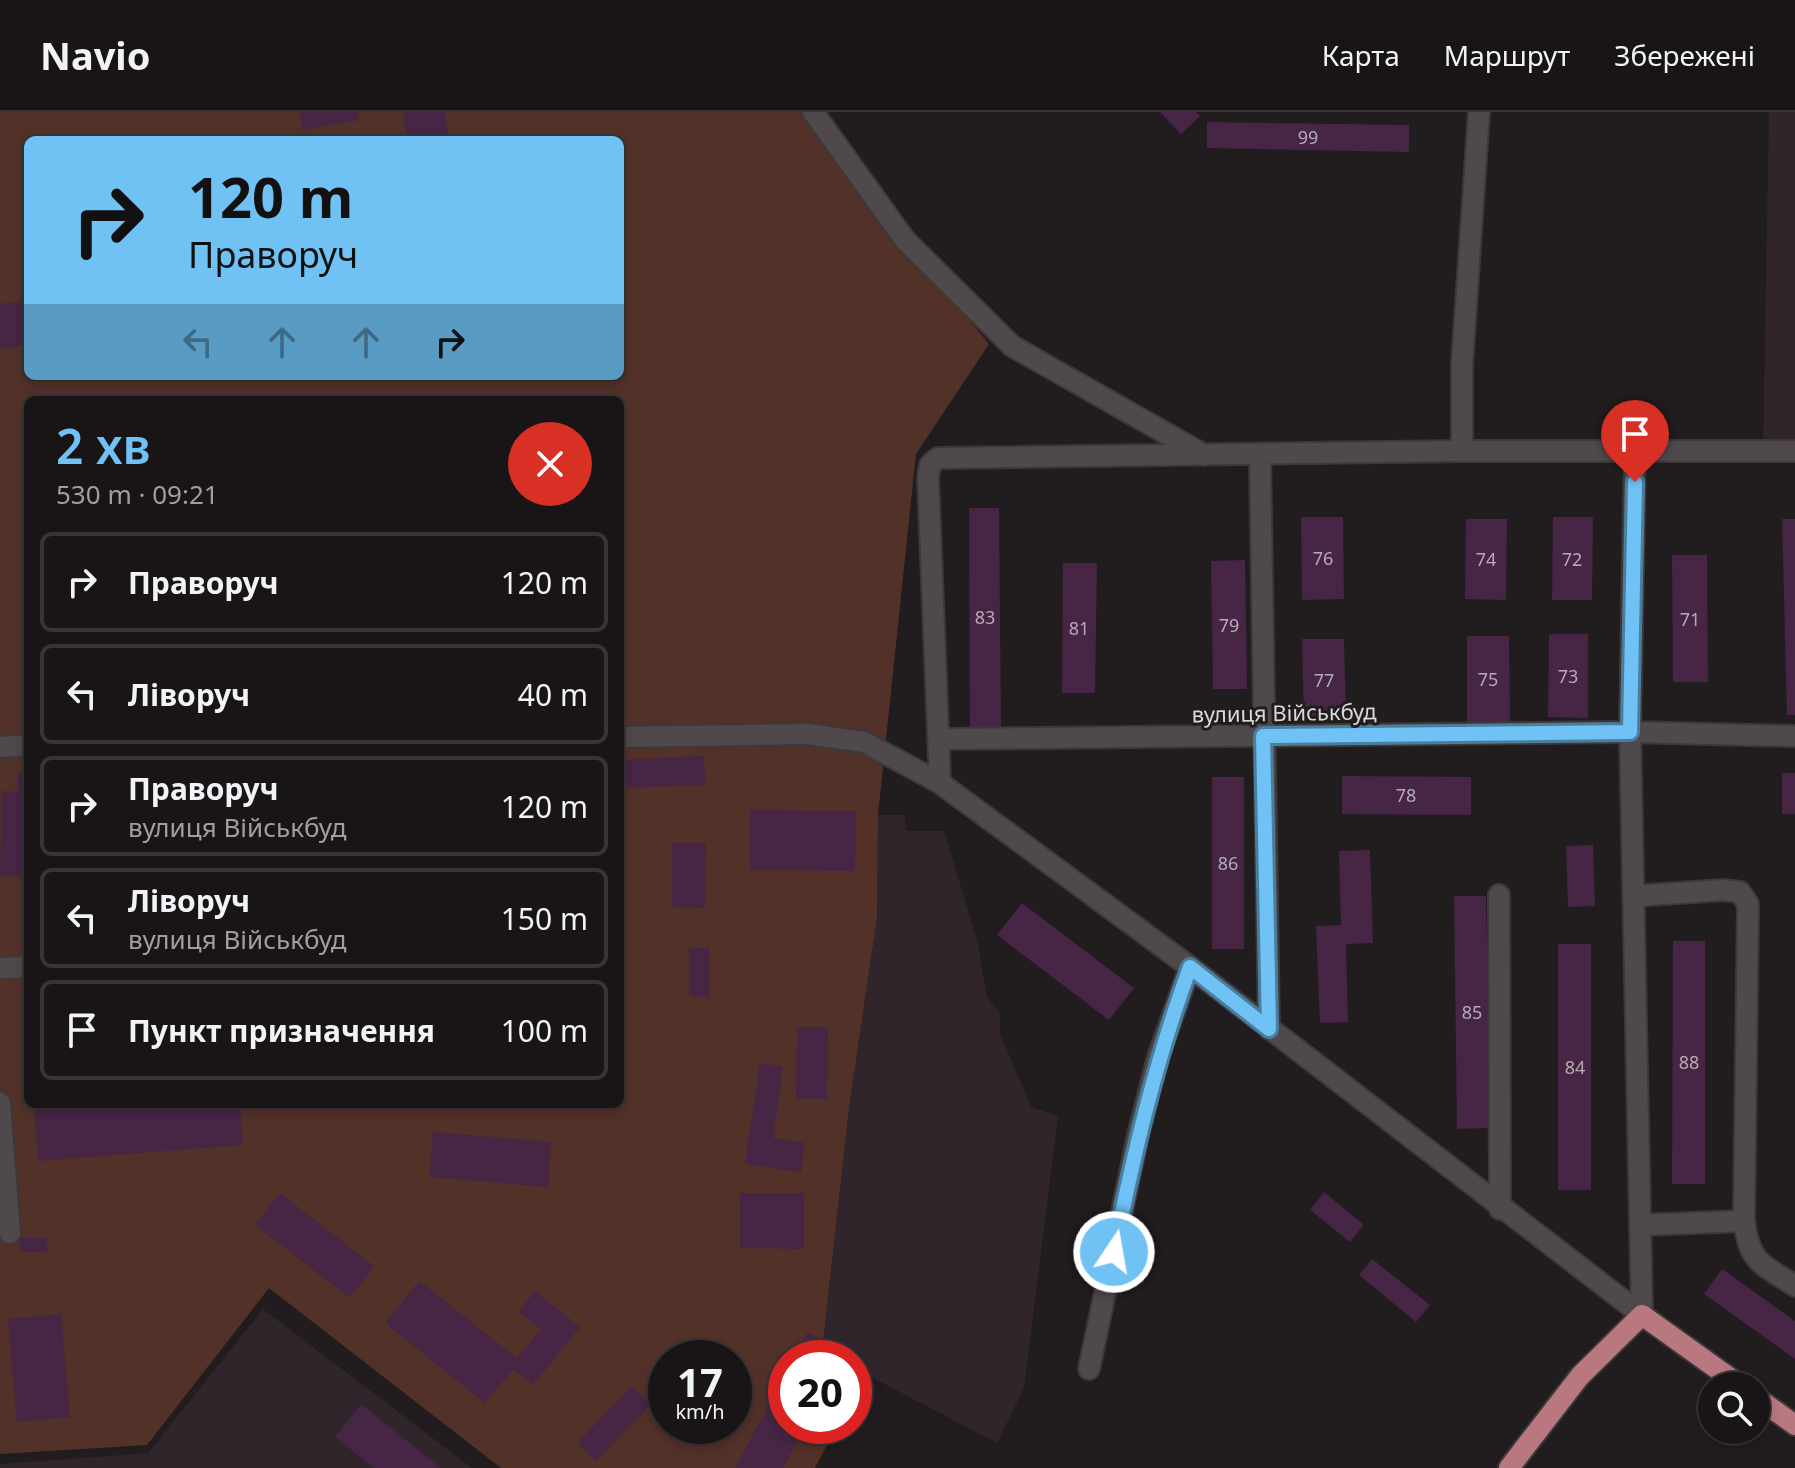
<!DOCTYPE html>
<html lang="uk">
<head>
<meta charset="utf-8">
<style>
  :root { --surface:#191516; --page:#262223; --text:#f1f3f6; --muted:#9f9fa1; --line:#373435; --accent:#70c2f4 }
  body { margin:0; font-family:"Noto Sans",sans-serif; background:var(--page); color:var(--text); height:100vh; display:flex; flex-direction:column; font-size:30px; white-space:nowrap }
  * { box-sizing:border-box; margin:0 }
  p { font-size:26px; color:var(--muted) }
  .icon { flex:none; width:44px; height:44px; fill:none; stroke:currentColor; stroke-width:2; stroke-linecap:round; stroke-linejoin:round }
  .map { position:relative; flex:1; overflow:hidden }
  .details { position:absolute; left:24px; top:284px; width:600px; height:712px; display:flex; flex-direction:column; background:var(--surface); border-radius:12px; box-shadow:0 4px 12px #0003,0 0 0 2px var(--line) }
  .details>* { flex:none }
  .top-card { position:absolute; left:24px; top:24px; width:600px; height:244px; border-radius:12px; box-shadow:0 4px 12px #0003,0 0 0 2px var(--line); background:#70c2f4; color:#111; overflow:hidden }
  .controls { position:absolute; left:1698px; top:1260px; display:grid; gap:16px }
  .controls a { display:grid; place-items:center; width:72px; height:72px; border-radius:50%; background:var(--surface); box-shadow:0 4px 12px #0003,0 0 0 2px var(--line); font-size:40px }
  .speed { position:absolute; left:648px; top:1228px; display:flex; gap:16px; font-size:40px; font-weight:700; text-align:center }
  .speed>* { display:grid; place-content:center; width:104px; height:104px; border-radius:50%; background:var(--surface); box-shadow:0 4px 12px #0003,0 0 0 2px var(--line); line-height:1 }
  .speed small { font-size:20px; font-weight:400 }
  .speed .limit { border:12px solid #d22; background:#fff; color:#111 }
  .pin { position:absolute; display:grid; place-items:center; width:68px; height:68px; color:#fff; margin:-82px -34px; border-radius:50% 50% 50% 0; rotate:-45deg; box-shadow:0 0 8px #0007 }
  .pin .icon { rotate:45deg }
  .me { position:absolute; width:88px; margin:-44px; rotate:12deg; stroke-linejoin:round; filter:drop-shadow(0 0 6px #0008) }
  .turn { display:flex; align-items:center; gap:28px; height:168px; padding:0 32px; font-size:36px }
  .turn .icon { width:104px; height:104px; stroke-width:2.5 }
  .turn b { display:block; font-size:56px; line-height:68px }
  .lanes { display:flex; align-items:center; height:76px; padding:0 32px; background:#0003; justify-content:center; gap:40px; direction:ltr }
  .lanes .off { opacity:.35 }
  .round { display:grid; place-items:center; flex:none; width:84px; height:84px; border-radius:42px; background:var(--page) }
  .summary { display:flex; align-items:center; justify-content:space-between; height:136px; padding:0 32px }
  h1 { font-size:48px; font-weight:600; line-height:60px; color:var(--accent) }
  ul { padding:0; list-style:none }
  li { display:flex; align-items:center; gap:24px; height:100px; margin:0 16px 12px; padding:0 16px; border:4px solid var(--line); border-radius:12px }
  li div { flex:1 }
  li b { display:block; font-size:30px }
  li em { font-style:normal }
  header { display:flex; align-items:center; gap:48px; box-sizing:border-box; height:112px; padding:0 40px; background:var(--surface); border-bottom:2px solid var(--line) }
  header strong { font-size:38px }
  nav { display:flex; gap:44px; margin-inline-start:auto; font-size:28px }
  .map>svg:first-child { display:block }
  .built { fill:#2f252a }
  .green { fill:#523129; fill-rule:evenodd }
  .building { fill:#462545 }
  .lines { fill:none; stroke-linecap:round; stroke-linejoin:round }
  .minor-casing { stroke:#3c393a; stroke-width:24 }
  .major-casing { stroke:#3c393a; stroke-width:24 }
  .minor { stroke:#4f494b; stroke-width:20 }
  .major { stroke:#b97780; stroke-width:20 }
  .route-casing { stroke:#497e9f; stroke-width:20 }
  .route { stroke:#70c2f4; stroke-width:14 }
  .labels { text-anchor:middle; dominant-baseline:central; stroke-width:6; stroke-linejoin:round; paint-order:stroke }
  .number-label { font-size:18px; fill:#b6abb4 }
  .street-label { font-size:22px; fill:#dbd8d9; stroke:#211c1e }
</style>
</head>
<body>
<header>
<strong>Navio</strong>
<nav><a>Карта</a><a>Маршрут</a><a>Збережені</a></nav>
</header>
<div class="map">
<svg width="1795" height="1356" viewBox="0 0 1795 1356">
  <rect width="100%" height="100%" fill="#211c1e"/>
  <path class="built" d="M 1769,0 L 1795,0 L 1795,339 L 1763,339 Z
    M 878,703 L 904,703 L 907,719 L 944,719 L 977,828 L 987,885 L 1000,901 L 1000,921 L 1031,995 L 1058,1004 L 1024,1276 L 997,1331 L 854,1256 L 854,1246 L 834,1246 L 822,1240 L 849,996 L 877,806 Z
    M 263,1197 L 472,1356 L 0,1356 L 0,1352 L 148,1341 Z"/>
  <path class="green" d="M 0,0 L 801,0 L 989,232 L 916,342 L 878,703 L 877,806 L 849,996 L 822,1239 L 834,1246 L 786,1246 L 786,1314 L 837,1314 L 815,1356 L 501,1356 L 269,1176 L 147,1333 L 0,1342 ZM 28,28 L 620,28 L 620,264 L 28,264 ZM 28,288 L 620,288 L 620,992 L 28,992 ZM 666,1246 L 734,1246 L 734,1314 L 666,1314 Z"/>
  <path class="building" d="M 299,0 L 357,0 L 359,8 L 302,18 Z
    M 403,0 L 445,0 L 449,28 L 407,28 Z
    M 1160,0 L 1196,0 L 1200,4 L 1181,22 Z
    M 1207,10 L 1409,13 L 1409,40 L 1207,36 Z
    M 28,188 L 28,233 L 0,237 L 0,192 Z
    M 969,396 L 999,396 L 1001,615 L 970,615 Z
    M 1301,405 L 1343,405 L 1344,487 L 1302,488 Z
    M 1553,405 L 1593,405 L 1592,488 L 1552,488 Z
    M 1466,407 L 1507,407 L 1506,488 L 1465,487 Z
    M 1782,407 L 1795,407 L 1795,603 L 1787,603 Z
    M 1672,443 L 1707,443 L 1708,570 L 1673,570 Z
    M 1245,448 L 1247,577 L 1213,577 L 1211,449 Z
    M 1063,451 L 1097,451 L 1095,581 L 1062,581 Z
    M 1549,522 L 1588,522 L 1588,606 L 1548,605 Z
    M 1467,524 L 1509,524 L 1510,610 L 1467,610 Z
    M 1302,527 L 1344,527 L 1346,609 L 1304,610 Z
    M 704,644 L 705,673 L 620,676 L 620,648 Z
    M 18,661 L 28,661 L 28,765 L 0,764 L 2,679 L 18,680 Z
    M 1782,661 L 1795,661 L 1795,702 L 1782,702 Z
    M 1342,664 L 1471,665 L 1471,703 L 1342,702 Z
    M 1212,665 L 1244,665 L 1244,837 L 1212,837 Z
    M 750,698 L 856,699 L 855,759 L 750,758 Z
    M 672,731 L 706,731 L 705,796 L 672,795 Z
    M 1593,733 L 1595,794 L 1568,795 L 1566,734 Z
    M 1370,738 L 1373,831 L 1346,832 L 1348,910 L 1320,911 L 1316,814 L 1341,813 L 1339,739 Z
    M 1454,784 L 1486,784 L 1490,1016 L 1457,1017 Z
    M 1022,791 L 1134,876 L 1109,908 L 997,823 Z
    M 1673,829 L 1705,829 L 1705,1072 L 1672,1072 Z
    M 1558,832 L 1591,832 L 1591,1078 L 1558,1078 Z
    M 689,836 L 710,836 L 710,885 L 689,884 Z
    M 797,915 L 828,915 L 827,987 L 796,987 Z
    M 760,951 L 783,955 L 773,1026 L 805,1031 L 801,1060 L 745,1052 Z
    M 34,992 L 240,992 L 243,1033 L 38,1049 Z
    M 433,1020 L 551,1030 L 548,1075 L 429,1065 Z
    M 1324,1080 L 1364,1113 L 1350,1130 L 1310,1098 Z
    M 280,1081 L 374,1154 L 350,1186 L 255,1113 Z
    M 740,1081 L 804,1081 L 804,1137 L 740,1136 Z
    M 20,1126 L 47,1126 L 47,1140 L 20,1140 Z
    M 1372,1147 L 1430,1193 L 1416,1210 L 1359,1163 Z
    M 1722,1157 L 1795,1209 L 1795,1247 L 1704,1182 Z
    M 419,1169 L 517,1246 L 541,1217 L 519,1200 L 535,1179 L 580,1215 L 533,1273 L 513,1257 L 485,1291 L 385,1211 Z
    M 61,1202 L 70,1305 L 17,1310 L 8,1207 Z
    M 808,1220 L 845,1240 L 842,1246 L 794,1246 Z
    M 786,1261 L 786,1314 L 806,1314 L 783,1356 L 735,1356 Z
    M 631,1275 L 651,1293 L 596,1349 L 577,1331 Z
    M 361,1292 L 441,1356 L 374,1356 L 335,1325 Z"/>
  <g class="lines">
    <g class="minor-casing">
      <path id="minor" d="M 813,0 L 905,128 L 1012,234 L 1204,343
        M 1462,339 L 1462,252 L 1479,0
        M 1635,339 L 1630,620 L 1642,1203
        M 1260,342 L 1269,917
        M 620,625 L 808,622 L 864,630 L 940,671 L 1190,855 L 1642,1203
        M 938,627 L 1630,620 L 1795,624
        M 0,635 L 28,633
        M 940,671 L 928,365 L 930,353 L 938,346 L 1462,339 L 1795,339
        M 1499,783 L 1500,1097
        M 1634,784 L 1723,778 L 1740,780 L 1748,792 L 1744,1109
        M 0,856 L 28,855
        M 0,991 L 10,1121
        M 1640,1113 L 1744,1109 C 1750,1152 1761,1151 1795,1174
        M 1089,1257 L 1138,1023 L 1158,945 L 1190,855"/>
    </g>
    <g class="major-casing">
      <path id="major" d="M 1756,1285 L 1795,1313
        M 1509,1356 L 1580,1264 L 1642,1203 L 1741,1274"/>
    </g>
    <use href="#minor" class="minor"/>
    <use href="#major" class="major"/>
  </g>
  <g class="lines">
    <g class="route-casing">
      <path id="route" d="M 1114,1140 C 1134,1040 1155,951 1190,855 L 1269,917 L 1263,624 L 1630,620 L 1635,370"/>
    </g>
    <use href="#route" class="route"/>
  </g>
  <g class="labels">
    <g class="number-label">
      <text x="1308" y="25">99</text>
      <text x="1323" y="446">76</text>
      <text x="1486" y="447">74</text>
      <text x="1572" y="447">72</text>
      <text x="985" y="505">83</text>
      <text x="1690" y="507">71</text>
      <text x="1229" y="513">79</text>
      <text x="1079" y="516">81</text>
      <text x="1568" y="564">73</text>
      <text x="1488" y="567">75</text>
      <text x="1324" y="568">77</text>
      <text x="1406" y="683">78</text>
      <text x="1228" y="751">86</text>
      <text x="1472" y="900">85</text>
      <text x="1689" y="950">88</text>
      <text x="1575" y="955">84</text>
    </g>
    <g class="street-label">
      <text transform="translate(1284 600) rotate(-1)">вулиця Військбуд</text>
    </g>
  </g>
</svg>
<div class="controls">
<a><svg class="icon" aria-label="search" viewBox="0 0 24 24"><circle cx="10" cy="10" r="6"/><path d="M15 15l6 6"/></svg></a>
</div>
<div class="speed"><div>17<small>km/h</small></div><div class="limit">20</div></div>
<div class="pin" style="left:1635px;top:370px;background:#d93025"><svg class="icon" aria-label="arrive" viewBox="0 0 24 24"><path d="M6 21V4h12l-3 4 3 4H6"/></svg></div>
<svg class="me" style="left:1114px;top:1140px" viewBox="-20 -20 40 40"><circle r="17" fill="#70c2f4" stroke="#fff" stroke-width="3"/><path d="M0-11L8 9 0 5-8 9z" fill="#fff"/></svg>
<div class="top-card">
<div class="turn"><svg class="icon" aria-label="right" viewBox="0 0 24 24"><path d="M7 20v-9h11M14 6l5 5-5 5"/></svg><div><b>120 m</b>Праворуч</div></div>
<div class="lanes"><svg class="icon off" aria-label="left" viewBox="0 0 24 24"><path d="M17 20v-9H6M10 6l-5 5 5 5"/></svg><svg class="icon off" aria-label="ahead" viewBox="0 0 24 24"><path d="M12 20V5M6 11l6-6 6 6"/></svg><svg class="icon off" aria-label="ahead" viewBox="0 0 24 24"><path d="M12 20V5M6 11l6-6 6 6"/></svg><svg class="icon" aria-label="right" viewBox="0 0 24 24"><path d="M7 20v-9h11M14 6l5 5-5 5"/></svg></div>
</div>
<section class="details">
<div class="summary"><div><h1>2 хв</h1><p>530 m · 09:21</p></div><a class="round" style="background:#d93025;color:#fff"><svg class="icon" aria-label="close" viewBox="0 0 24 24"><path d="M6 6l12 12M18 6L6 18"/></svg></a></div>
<ul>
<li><svg class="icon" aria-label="right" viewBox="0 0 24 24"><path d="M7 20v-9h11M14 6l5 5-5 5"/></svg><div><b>Праворуч</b></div><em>120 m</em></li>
<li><svg class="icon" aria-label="left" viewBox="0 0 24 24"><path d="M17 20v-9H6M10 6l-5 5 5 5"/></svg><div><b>Ліворуч</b></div><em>40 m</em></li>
<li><svg class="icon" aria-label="right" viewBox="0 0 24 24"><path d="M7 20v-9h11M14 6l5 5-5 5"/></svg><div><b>Праворуч</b><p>вулиця Військбуд</p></div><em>120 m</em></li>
<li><svg class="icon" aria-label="left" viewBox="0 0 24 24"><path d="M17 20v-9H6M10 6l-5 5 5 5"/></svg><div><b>Ліворуч</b><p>вулиця Військбуд</p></div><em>150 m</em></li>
<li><svg class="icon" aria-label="arrive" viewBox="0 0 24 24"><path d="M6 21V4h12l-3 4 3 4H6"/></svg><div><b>Пункт призначення</b></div><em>100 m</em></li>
</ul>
</section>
</div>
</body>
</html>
